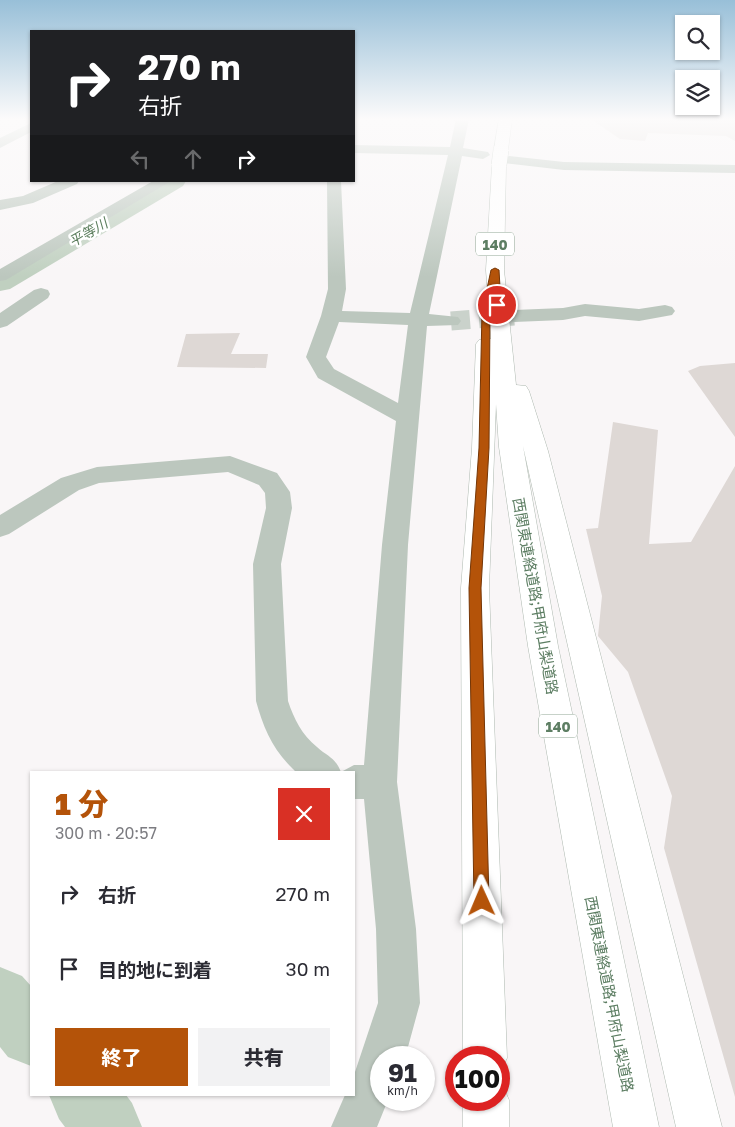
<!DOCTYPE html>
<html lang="ja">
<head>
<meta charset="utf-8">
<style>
  :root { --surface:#fff; --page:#f2f2f3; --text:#2b2b33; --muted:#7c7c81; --accent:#b45309 }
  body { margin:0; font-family:"Golos Text","Noto Sans JP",sans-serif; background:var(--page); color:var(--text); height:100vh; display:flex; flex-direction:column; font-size:19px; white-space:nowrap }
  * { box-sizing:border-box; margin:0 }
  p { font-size:16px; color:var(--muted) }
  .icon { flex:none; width:28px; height:28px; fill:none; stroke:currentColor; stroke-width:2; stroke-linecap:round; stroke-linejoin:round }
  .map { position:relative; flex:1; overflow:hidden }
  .details { position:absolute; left:30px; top:771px; width:325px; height:325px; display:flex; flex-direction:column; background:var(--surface); border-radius:0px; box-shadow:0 1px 4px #0004 }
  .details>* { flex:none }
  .banner { position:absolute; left:30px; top:30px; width:325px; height:152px; border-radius:0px; box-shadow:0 1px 4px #0004; background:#202124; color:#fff; overflow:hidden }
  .fabs { position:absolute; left:675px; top:15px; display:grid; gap:10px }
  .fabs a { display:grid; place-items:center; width:45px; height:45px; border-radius:0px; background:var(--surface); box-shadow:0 1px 4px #0004; font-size:25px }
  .speed { position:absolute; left:370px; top:1046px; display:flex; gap:10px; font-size:25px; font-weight:700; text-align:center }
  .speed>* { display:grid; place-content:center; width:65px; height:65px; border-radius:50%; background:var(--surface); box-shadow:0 1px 4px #0004; line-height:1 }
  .speed small { font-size:12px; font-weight:400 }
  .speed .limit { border:8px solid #d22; background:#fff; color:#111 }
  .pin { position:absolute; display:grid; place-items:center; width:42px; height:42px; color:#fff; margin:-21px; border:2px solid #fff; border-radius:50%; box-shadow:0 1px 5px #0007 }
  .me { position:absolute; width:55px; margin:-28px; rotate:359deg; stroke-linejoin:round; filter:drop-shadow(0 0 4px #0008) }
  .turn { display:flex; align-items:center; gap:18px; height:105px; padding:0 25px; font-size:22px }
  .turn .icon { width:65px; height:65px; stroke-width:2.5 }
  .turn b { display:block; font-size:35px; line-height:42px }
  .lanes { display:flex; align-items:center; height:48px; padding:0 25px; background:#0003; justify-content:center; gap:25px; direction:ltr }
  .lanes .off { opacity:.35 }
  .round { display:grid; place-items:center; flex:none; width:52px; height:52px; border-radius:0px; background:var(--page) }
  .head { display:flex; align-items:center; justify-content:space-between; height:85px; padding:0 25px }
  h1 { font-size:30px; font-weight:800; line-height:38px; color:var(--accent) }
  .action { display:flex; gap:10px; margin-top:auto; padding:10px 25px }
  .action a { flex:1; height:58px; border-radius:0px; background:var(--accent); color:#fff; font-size:20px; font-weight:800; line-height:58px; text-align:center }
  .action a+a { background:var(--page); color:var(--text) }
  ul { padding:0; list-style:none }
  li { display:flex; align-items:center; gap:15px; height:75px; padding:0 25px }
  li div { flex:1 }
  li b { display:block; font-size:19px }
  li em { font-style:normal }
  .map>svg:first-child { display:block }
  .green { fill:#ded8d5 }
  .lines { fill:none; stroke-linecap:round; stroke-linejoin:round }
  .river { fill:#c0d0c0; fill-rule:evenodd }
  .minor-tunnel { stroke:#cad2cb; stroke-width:19; stroke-dasharray:19 9; stroke-linecap:butt }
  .highway-casing { stroke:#aeb9b0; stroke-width:1 }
  .minor { fill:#bcc7be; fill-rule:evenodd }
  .highway { fill:#fff; fill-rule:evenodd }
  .highway-bridge-casing { stroke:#aeb9b0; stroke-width:16; stroke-linecap:butt }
  .highway-bridge { stroke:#fff; stroke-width:15 }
  .route { fill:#b45309; stroke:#753606 }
  .labels { text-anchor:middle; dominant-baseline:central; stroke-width:5; stroke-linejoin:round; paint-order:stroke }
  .far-water-label { font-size:14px; font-style:italic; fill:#5c7e5d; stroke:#fff }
  .shield { fill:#fff; stroke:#8ea592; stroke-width:1 }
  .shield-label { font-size:14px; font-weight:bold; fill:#5d7e63 }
  .street-label { font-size:15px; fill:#5d7e63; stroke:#fff }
</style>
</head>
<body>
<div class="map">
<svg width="735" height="1127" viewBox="0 0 735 1127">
  <rect width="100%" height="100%" fill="#f9f6f7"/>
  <path class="green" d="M 591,119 L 735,119 L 735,141 L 726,136 L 648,133 L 645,141 L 620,139 Z
    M 240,333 L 231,354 L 268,354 L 266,368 L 177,367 L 186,334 Z
    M 735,363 L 735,437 L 688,371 L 700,366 Z
    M 613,422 L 658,430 L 649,544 L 691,542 L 735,466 L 735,1097 L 664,848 L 672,796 L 628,672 L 598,636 L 602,596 L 586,529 L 598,528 Z"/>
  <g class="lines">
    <path class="river" d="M 158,181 L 186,181 L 183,186 L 10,289 L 0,291 L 0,272 Z
      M 0,967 L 22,976 L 31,986 L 31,1066 L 8,1057 L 0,1047 Z
      M 49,1095 L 126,1095 L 132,1103 L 142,1127 L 65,1127 L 59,1119 Z"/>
    <path class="minor-tunnel" d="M 451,321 L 514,316"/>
    <g class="highway-casing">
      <path id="highway" d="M 499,119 L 512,119 L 508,150 L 501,154 L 494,150 Z
        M 499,161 L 506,165 L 504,270 L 516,385 L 526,386 L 529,391 L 548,451 L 722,1127 L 676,1127 L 523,446 L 558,646 L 659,1127 L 613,1127 L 528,646 L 499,447 L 496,404 L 489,588 L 507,1058 L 499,1074 L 499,1058 L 463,1058 L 461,588 L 472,448 L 476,344 L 479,340 L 491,339 L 486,270 L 492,165 Z
        M 499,1083 L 502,1084 L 509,1100 L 509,1127 L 463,1127 L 463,1100 L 499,1100 Z"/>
    </g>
    <path class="minor" d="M 456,119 L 469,119 L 463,148 L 488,152 L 490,155 L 483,159 L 462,156 L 429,314 L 458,317 L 461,321 L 458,325 L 427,326 L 408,545 L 397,782 L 416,929 L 420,1003 L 405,1058 L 381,1058 L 381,1100 L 388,1100 L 377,1127 L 331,1127 L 345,1095 L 354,1095 L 354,1075 L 378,1003 L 376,929 L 364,799 L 354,799 L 354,772 L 296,772 L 293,769 C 273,750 263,727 256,701 L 253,564 L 266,508 L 265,493 L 259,485 L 228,472 L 99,483 L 79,490 L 9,534 L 0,537 L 0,515 L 61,478 L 97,467 L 230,456 L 277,473 L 290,492 L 292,508 L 281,564 L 288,701 C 294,719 302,735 317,747 C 328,757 335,757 341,772 L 354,765 L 364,765 L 382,545 L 396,421 L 318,378 L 306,357 L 321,316 L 328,289 L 327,181 L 341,181 L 346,289 L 342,311 L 410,313 L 448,155 L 354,153 L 354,145 L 450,147 ZM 339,322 L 408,325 L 398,403 L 334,369 L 326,357 Z
      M 31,123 L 31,132 L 0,148 L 0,138 Z
      M 509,156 L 564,162 L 735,165 L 735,173 L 564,170 L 504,163 L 502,160 Z
      M 58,181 L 79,181 L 77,184 L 33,203 L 0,210 L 0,200 L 23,196 Z
      M 153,181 L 171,181 L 6,280 L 0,281 L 0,269 Z
      M 41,288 L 48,290 L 50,294 L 48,298 L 7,326 L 0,328 L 0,313 L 34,290 Z
      M 585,304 L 639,309 L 665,305 L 672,307 L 675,311 L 672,315 L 639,321 L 585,316 L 563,320 L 514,322 L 507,320 L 504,316 L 507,312 L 514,310 L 563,308 Z"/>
    <use href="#highway" class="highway"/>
    <g class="highway-bridge-casing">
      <path id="highway-bridge" d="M 499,165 L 501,150"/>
    </g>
    <use href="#highway-bridge" class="highway-bridge"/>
  </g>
  <linearGradient id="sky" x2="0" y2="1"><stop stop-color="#98bfd8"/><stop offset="0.43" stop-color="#fcfbfb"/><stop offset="1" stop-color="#fcfbfb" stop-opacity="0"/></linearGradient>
  <rect width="735" height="277" fill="url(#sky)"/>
  <path class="route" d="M 495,268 L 499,270 L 501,305 L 494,307 L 493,300 L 490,312 L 489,448 L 481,588 L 489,901 L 487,907 L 482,909 L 476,907 L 474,901 L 469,588 L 479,448 L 482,312 L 491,270 Z"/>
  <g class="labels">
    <g class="far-water-label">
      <text transform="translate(88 232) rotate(-30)">平等川</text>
    </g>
    <g class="shield">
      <rect x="476" y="232.5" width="38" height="23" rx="4"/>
      <rect x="539" y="714.5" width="38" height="23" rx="4"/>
    </g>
    <g class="shield-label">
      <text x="495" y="244">140</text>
      <text x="558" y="726">140</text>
    </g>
    <g class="street-label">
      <text transform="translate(536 596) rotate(80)">西関東連絡道路;甲府山梨道路</text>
      <text transform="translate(610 994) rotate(79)">西関東連絡道路;甲府山梨道路</text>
    </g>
  </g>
</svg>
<div class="fabs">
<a><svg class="icon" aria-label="search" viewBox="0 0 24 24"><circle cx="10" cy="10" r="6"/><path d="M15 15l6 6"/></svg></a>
<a><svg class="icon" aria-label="layers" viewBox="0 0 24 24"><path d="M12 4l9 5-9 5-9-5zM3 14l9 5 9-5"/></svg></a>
</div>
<div class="speed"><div>91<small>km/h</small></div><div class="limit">100</div></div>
<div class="pin" style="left:497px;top:305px;background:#d93025"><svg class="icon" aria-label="arrive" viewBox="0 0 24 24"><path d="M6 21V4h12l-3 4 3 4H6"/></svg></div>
<svg class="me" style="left:482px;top:901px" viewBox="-20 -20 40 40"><path d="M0-17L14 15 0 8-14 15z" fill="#b45309" stroke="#fff" stroke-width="4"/></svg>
<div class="banner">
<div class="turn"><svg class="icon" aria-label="right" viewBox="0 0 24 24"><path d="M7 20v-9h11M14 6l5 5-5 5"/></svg><div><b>270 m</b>右折</div></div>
<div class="lanes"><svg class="icon off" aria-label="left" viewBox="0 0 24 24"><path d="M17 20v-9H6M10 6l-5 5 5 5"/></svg><svg class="icon off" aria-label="ahead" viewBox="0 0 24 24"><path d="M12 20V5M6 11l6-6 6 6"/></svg><svg class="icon" aria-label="right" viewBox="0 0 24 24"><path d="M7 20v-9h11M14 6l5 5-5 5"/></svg></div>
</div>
<section class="details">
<div class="head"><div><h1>1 分</h1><p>300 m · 20:57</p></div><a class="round" style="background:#d93025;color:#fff"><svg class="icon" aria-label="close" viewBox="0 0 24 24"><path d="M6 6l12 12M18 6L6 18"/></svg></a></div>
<ul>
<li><svg class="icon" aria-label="right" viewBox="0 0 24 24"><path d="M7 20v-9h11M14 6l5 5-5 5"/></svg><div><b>右折</b></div><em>270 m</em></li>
<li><svg class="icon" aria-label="arrive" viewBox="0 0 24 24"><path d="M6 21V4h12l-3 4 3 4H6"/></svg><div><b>目的地に到着</b></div><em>30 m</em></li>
</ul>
<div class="action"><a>終了</a><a>共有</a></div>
</section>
</div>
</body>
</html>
